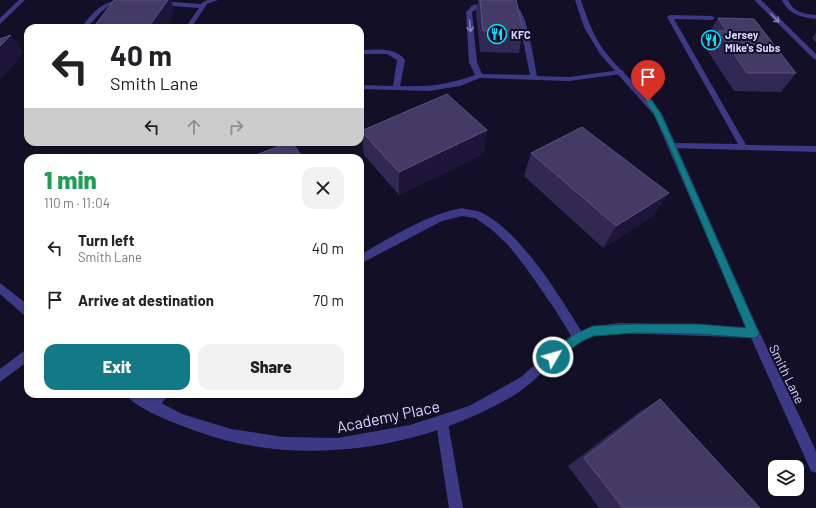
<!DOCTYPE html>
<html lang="en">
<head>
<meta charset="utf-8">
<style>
  :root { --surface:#fff; --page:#f2f2f2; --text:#202124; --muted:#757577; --accent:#127987 }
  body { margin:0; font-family:Barlow,sans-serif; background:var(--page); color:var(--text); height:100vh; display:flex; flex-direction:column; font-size:15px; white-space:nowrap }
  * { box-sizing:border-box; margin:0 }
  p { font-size:13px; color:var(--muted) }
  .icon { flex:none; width:22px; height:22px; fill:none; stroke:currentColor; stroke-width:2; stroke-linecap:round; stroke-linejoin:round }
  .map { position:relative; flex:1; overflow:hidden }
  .side { position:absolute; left:24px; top:154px; width:340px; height:244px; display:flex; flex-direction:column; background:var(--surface); border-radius:12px; box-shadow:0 1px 3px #0004 }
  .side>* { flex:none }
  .top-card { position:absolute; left:24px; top:24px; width:340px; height:122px; border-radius:12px; box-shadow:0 1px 3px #0004; background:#fff; color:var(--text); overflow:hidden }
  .buttons { position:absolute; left:768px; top:460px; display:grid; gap:8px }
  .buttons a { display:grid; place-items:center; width:36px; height:36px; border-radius:8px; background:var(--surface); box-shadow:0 1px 3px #0004; font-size:20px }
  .pin { position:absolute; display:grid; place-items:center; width:34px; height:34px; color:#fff; margin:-41px -17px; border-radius:50% 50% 50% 0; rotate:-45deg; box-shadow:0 0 4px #0007 }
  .pin .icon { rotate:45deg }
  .me { position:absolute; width:44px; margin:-22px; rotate:52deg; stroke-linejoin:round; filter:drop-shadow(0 0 3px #0008) }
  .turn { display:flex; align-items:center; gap:14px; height:84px; padding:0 20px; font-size:18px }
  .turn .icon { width:52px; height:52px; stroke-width:2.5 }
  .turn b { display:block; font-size:28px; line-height:34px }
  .lanes { display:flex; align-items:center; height:38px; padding:0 20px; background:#0003; justify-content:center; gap:20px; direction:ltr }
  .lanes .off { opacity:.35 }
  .round { display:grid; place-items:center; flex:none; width:42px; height:42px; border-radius:12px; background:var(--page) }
  .summary { display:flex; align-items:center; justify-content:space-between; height:68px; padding:0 20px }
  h1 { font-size:24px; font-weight:800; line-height:30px; color:#1e9e55 }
  .cta { display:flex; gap:8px; margin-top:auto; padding:8px 20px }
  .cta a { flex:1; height:46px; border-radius:12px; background:var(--accent); color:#fff; font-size:16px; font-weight:800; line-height:46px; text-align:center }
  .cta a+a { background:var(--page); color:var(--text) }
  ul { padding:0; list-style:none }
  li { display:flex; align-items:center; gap:12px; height:52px; padding:0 20px }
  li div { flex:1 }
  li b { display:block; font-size:15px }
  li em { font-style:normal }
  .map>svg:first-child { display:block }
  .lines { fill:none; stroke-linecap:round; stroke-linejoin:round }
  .lane { fill:#3d3a85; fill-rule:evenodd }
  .street { fill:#3d3a85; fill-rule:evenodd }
  .wall { fill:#312854 }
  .shaded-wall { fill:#1d163a }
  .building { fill:#433a66; stroke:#5a527e }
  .oneway { stroke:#837fbc }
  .route { fill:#127987; stroke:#0c4f58 }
  .labels { text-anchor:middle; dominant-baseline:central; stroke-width:4; stroke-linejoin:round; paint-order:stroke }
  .far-poi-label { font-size:11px; font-weight:bold; fill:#d9d4ff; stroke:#130f26; text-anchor:start }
  .street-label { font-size:13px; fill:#d9d4ff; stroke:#130f26 }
  .near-street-label { font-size:16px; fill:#d9d4ff; stroke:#130f26 }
</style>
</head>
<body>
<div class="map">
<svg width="816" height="508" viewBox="0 0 816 508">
  <rect width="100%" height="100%" fill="#130f26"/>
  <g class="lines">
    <path class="lane" d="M 19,0 L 25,0 L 0,24 L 0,18 Z
      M 118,0 L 127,0 L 130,2 L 108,6 L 100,13 L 87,28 L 81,28 C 91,14 100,3 118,0 Z
      M 208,0 L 218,0 L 207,4 L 191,28 L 185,28 L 199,8 L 159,5 L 156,3 L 159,1 L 201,4 L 203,2 Z
      M 754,0 L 761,0 L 816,54 L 816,60 L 814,59 Z
      M 782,0 L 788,0 C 793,12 804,14 816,15 L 816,19 C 801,17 788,14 782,0 Z
      M 489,3 L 492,5 L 491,6 L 479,8 L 472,12 L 477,62 L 482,74 L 530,75 L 518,16 L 514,10 L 505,7 L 505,5 C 509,4 516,6 519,9 C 528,19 534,61 537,76 L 569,77 L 621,70 L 625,72 L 621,74 L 569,81 L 480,78 L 460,86 L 429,91 L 360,89 L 360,85 L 393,86 L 397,60 L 387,54 L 360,54 L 360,50 C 375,50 395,46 405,60 L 400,86 C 429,87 447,85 475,75 L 469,62 L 466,12 L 473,5 Z
      M 670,15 L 712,16 L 715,18 L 712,20 L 674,19 L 746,145 L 816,146 L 816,152 L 670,148 L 670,144 L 673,143 L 738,144 L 667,17 Z
      M 462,208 C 468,210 475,210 480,212 C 520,230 561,298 583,334 L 585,338 L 583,342 L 579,343 L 575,342 L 554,308 L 524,265 L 508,245 L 491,229 L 475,218 L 462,216 L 442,221 L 360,264 L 360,255 C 392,237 425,215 462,208 Z
      M 28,348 L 28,361 L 0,382 L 0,369 Z
      M 155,394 L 169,394 L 156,411 L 152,413 L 148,411 L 146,407 Z
      M 442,417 L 446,419 L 448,423 L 463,508 L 449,508 L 436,423 L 438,419 Z"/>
    <path class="street" d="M 575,0 L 581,0 C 587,18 594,38 606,53 C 623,75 646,91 662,114 L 758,329 L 816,451 L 816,473 L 811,471 L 751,338 C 715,336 679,335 643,334 C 627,334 609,332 593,336 C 562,345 542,378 516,394 C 424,450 298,469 196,431 C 181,426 131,407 126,394 L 144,394 L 182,414 L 231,429 L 284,437 L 338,438 L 410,425 L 469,406 L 521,377 L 554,348 L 572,335 L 594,326 L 620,323 L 746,327 L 654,115 L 600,54 L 584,27 Z
      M 0,283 L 28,305 L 28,317 L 24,315 L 0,294 Z"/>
  </g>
  <path class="wall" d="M 478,0 L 516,0 L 523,31 L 519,53 L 480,52 L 476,14 Z
    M 718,18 L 796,73 L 781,92 L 734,91 L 707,50 L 711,43 L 707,37 Z
    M 816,33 L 816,42 L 812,38 Z
    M 487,130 L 483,154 L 399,195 L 364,155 L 361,131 Z
    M 531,153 L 653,216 L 603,248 L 524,176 Z
    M 660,399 L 760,508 L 599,508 L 568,466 L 639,412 Z"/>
  <path class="shaded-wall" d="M 168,0 L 171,0 L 175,11 L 164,28 L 148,28 Z
    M 11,35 L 24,53 L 0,80 L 0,46 Z
    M 487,130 L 483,154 L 399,195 L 399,172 Z
    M 669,193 L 653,216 L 603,248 L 616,226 Z"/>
  <path class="building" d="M 114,0 L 168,0 L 148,28 L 93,28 Z
    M 480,0 L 516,0 L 523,31 L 483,31 Z
    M 718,18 L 754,19 L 796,73 L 747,73 L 718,31 L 727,31 Z
    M 11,35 L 0,46 L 0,39 Z
    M 447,94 L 487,130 L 399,172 L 361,131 Z
    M 582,127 L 669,193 L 616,226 L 531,153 Z
    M 290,142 L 292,142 L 303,158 L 248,158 Z
    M 660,399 L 760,508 L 623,508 L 584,458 Z"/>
  <defs><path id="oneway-shaft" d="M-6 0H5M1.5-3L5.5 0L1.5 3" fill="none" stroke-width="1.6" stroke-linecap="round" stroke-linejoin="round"/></defs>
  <g class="oneway">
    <use href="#oneway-shaft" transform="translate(775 18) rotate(46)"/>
    <use href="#oneway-shaft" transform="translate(470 26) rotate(85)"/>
  </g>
  <path class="route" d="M 646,99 L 651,99 L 661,114 L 759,333 L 757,337 L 754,338 L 697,334 L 635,333 L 594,336 L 582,341 L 553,362 L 549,361 L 548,357 L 549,354 L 575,334 L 593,326 L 635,324 L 697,324 L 746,328 L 669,146 L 654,114 L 645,101 Z"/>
  <defs>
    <g id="restaurant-ring" transform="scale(1)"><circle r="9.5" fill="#130f26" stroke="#00e5ff" stroke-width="1.5"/><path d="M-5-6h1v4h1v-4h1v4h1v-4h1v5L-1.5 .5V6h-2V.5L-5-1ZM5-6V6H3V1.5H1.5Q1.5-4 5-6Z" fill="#00e5ff"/></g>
  </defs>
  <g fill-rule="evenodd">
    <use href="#restaurant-ring" x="497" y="34"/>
    <use href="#restaurant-ring" x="711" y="40"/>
  </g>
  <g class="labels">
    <g class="far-poi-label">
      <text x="511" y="34">KFC</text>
      <text x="725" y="34">Jersey<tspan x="725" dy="13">Mike's Subs</tspan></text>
    </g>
    <g class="street-label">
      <text transform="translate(787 374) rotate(64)">Smith Lane</text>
    </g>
    <g class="near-street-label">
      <text transform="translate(388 416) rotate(-12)">Academy Place</text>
    </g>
  </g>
</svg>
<div class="buttons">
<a><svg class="icon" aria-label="layers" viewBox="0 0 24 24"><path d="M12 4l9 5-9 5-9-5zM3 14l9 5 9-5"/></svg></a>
</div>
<div class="pin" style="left:648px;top:101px;background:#d93025"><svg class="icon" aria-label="arrive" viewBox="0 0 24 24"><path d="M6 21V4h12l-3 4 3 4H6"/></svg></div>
<svg class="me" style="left:553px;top:357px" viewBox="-20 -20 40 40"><circle r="17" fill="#127987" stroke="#fff" stroke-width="3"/><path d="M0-11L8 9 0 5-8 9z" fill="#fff"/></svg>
<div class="top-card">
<div class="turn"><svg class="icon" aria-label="left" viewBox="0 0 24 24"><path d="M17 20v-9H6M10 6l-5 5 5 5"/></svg><div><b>40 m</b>Smith Lane</div></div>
<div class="lanes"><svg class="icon" aria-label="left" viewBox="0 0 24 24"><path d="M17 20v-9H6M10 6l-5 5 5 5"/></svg><svg class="icon off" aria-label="ahead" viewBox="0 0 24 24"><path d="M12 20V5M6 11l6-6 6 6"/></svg><svg class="icon off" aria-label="right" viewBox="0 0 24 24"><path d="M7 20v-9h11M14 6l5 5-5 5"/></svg></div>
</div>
<section class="side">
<div class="summary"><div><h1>1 min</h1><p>110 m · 11:04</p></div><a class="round"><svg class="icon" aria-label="close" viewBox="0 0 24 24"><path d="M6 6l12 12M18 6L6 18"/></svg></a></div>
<ul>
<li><svg class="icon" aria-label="left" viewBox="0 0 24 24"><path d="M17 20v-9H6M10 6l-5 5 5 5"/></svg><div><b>Turn left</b><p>Smith Lane</p></div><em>40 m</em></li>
<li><svg class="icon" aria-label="arrive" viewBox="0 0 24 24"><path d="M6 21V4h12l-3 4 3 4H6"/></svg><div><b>Arrive at destination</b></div><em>70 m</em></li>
</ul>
<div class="cta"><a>Exit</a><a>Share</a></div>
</section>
</div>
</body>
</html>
